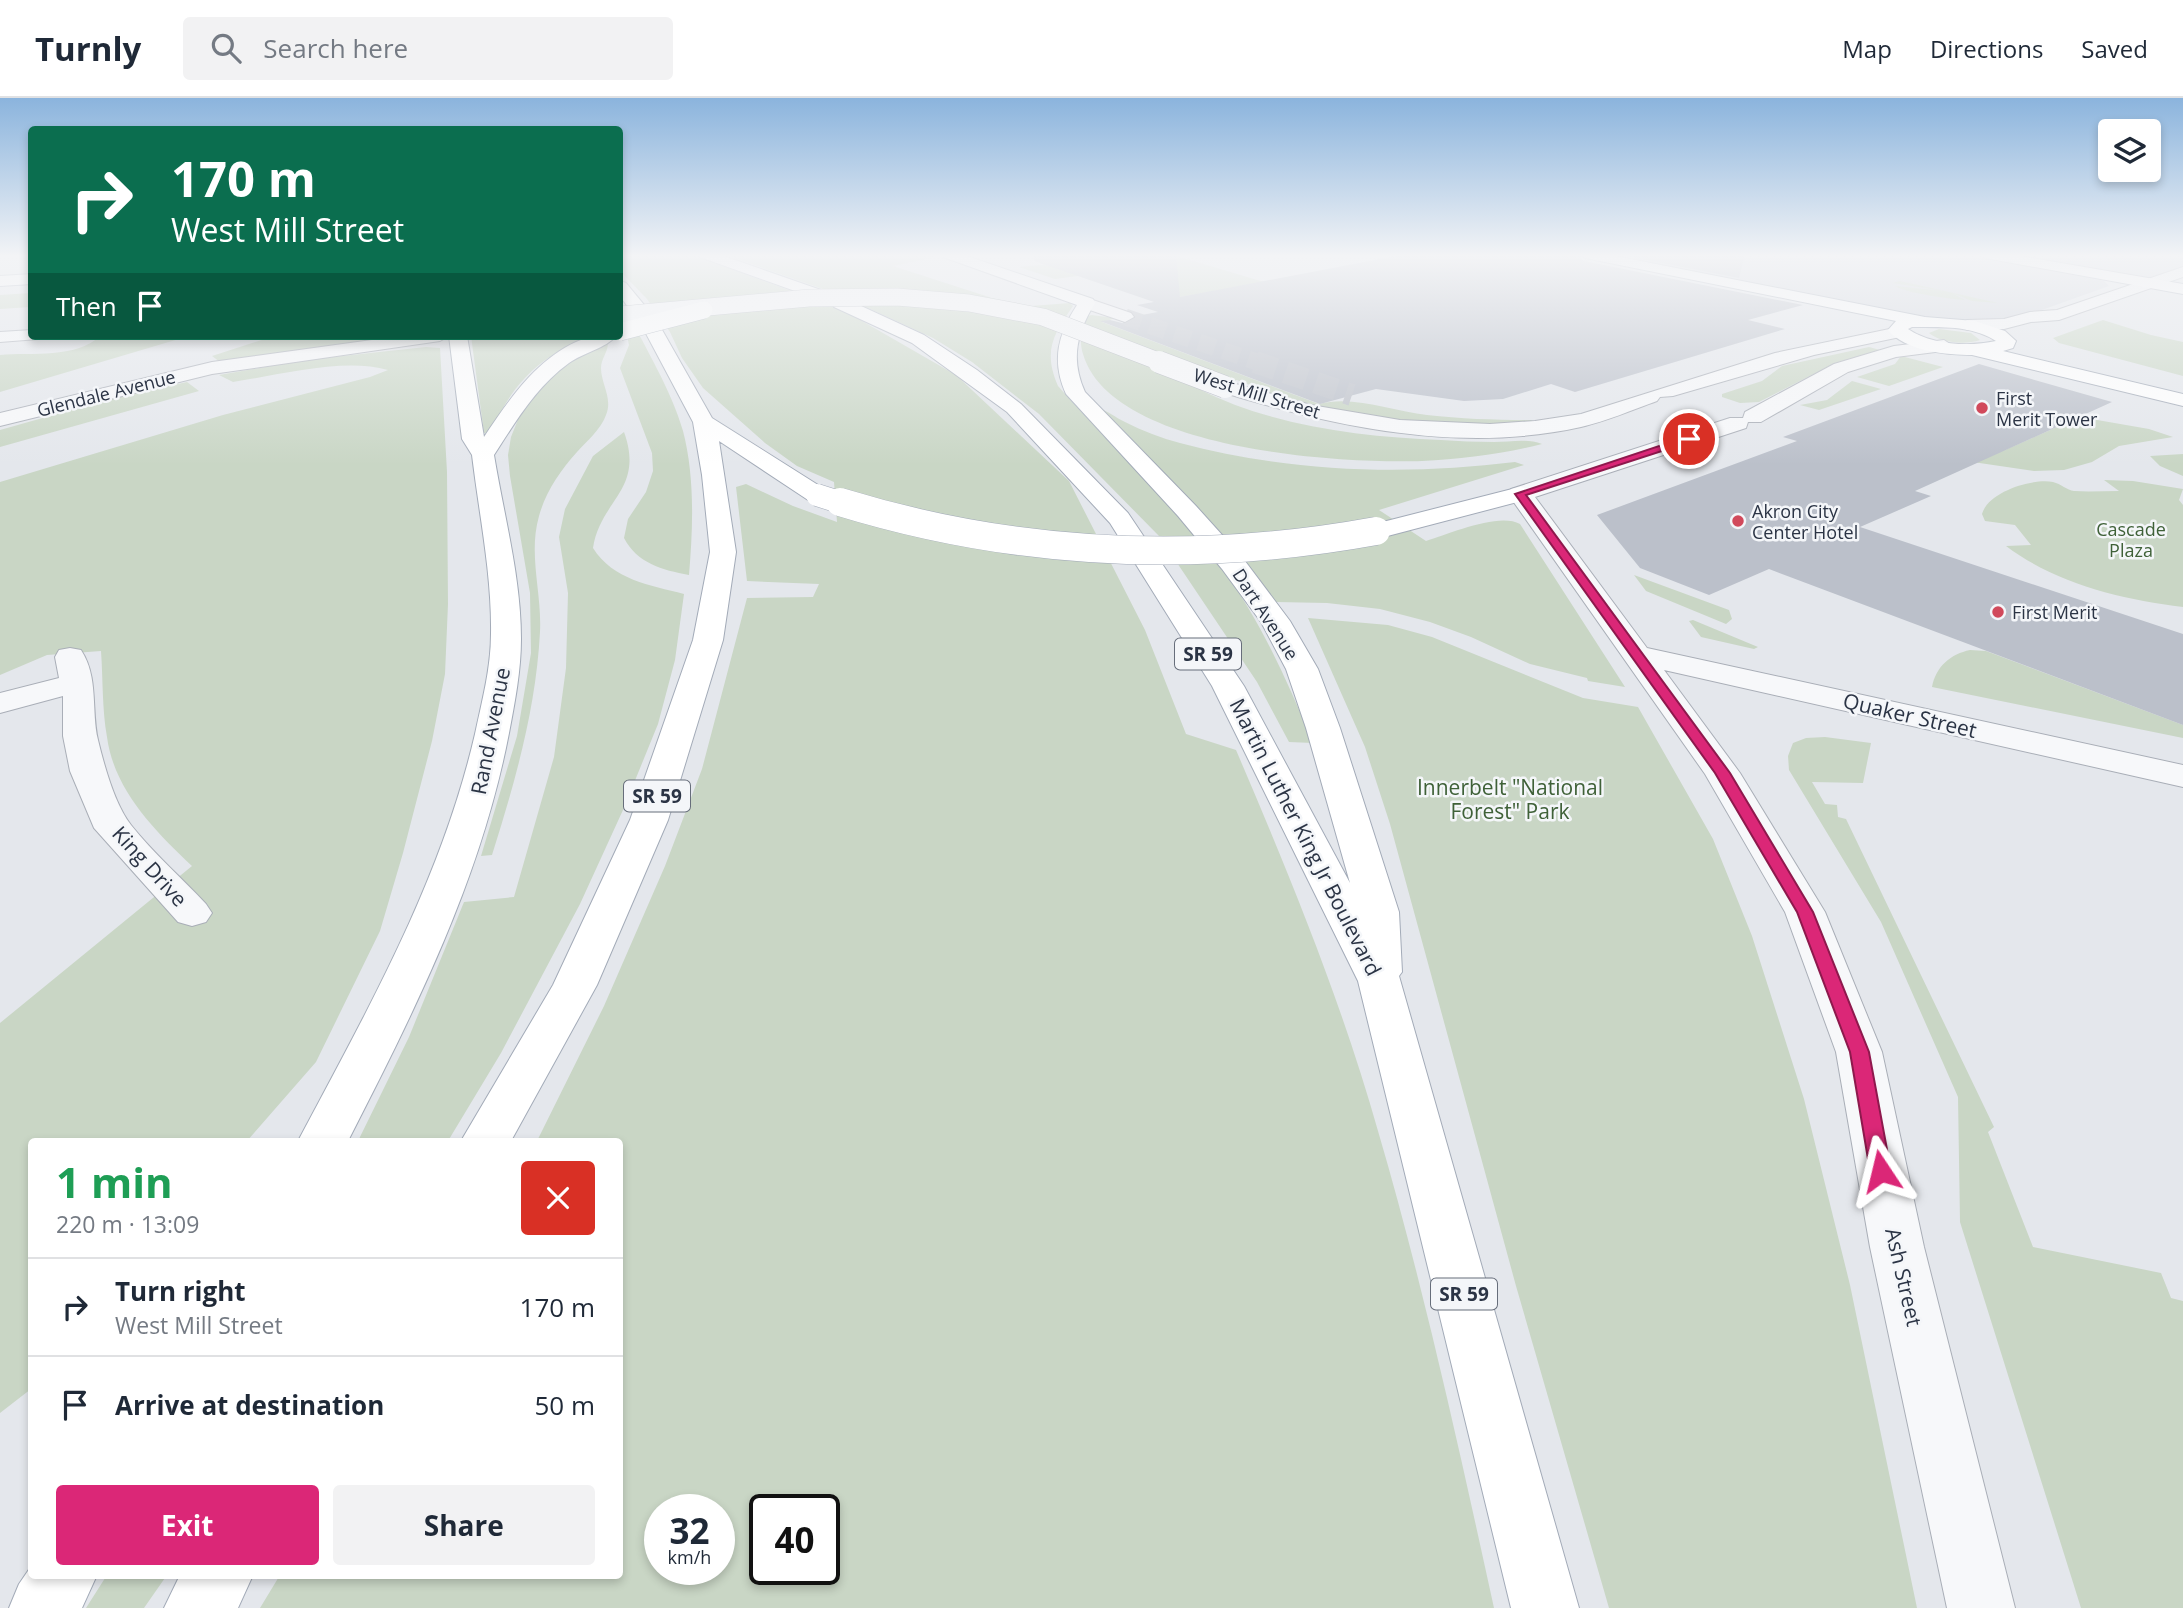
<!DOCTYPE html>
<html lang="en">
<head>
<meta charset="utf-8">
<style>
  :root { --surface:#fff; --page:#f2f2f3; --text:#1f2937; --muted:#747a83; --line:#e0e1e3; --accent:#db2777 }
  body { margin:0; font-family:"Open Sans",sans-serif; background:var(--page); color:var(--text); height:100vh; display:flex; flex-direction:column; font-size:26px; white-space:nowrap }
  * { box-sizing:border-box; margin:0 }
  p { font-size:23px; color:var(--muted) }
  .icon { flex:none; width:38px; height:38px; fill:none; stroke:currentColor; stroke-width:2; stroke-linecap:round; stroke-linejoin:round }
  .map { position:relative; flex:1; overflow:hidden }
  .details { position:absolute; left:28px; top:1040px; width:595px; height:441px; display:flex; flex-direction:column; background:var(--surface); border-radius:7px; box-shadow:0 4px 10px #0003 }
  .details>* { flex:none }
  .hud { position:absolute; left:28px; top:28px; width:595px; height:214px; border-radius:7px; box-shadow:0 4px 10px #0003; background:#0b6e4f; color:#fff; overflow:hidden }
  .fabs { position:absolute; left:2098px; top:21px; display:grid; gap:14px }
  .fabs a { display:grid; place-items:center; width:63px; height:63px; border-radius:7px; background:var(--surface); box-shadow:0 4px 10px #0003; font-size:35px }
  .speed { position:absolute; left:644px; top:1396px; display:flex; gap:14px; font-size:35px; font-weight:700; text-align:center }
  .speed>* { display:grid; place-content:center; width:91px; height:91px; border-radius:50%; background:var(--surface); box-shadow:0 4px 10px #0003; line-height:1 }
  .speed small { font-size:18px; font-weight:400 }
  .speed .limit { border:4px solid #111; border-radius:10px; background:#fff; color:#111 }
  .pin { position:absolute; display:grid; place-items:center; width:60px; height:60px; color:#fff; margin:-30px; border:4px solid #fff; border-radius:50%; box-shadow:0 2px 7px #0007 }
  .me { position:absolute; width:77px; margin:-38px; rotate:350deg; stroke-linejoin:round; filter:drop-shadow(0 0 5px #0008) }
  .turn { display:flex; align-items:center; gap:24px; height:147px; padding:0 28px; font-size:32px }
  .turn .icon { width:91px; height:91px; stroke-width:2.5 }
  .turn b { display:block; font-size:49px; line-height:60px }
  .then { display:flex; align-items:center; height:66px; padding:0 28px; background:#0003; gap:14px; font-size:26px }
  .round { display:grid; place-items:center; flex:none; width:74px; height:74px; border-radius:7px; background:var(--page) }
  .headline { display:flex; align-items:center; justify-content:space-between; height:119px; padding:0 28px }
  h1 { font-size:42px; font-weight:700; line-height:52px; color:#1e9e55 }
  .primary-button { display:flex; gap:14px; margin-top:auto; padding:14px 28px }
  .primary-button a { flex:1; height:80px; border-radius:7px; background:var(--accent); color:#fff; font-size:28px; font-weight:700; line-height:80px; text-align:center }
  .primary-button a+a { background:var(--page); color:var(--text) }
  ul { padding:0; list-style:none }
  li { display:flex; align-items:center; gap:21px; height:98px; padding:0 28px; border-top:2px solid var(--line) }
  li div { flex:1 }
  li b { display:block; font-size:26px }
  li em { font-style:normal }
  header { display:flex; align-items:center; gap:42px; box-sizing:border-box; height:98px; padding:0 35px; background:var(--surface); border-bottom:2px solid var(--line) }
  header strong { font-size:33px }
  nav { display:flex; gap:38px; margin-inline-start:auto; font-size:24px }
  .search { width:490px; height:63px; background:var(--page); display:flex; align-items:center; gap:18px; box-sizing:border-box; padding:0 24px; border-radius:7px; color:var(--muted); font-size:26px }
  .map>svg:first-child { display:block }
  .built { fill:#d2d6de }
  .green { fill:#c9d6c5; fill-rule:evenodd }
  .building { fill:#bbc0ca }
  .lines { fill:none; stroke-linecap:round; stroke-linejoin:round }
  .minor-tunnel-far1 { stroke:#bfc3cb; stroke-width:17; stroke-dasharray:17 9; stroke-linecap:butt }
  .minor-tunnel { stroke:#bfc3cb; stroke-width:22; stroke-dasharray:22 10; stroke-linecap:butt }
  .minor-casing { stroke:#a9aeb7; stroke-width:2 }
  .major-casing { stroke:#a3abb8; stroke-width:2 }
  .minor { fill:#f7f8fa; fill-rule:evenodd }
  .major { fill:#fff; fill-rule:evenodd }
  .minor-bridge-far1-casing { stroke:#a9aeb7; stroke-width:18; stroke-linecap:butt }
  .minor-bridge-casing { stroke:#a9aeb7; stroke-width:23; stroke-linecap:butt }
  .major-bridge-far2-casing { stroke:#a3abb8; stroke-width:18; stroke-linecap:butt }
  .major-bridge-far1-casing { stroke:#a3abb8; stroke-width:23; stroke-linecap:butt }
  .major-bridge-casing { stroke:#a3abb8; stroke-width:29; stroke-linecap:butt }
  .minor-bridge-far1 { stroke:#f7f8fa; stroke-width:17 }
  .minor-bridge { stroke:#f7f8fa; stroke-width:22 }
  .major-bridge-far2 { stroke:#fff; stroke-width:17 }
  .major-bridge-far1 { stroke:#fff; stroke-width:22 }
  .major-bridge { stroke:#fff; stroke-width:28 }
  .route { fill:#db2777; stroke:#8e194d; stroke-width:2 }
  .poi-dot { fill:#d1495b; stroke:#f4f6f9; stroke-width:2.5 }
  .labels { text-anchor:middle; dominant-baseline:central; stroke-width:5; stroke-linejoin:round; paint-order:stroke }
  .far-street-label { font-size:18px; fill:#2b3445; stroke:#f4f6f9 }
  .far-poi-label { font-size:18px; fill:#2b3445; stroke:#f4f6f9; text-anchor:start }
  .far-park-label { font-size:18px; fill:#3f6138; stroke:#f4f6f9 }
  .shield { fill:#f4f6f9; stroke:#676e7b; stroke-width:2 }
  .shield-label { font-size:19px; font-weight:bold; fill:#2b3445 }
  .street-label { font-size:21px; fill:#2b3445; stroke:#f4f6f9 }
  .park-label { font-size:21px; fill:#3f6138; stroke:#f4f6f9 }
</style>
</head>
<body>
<header>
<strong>Turnly</strong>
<div class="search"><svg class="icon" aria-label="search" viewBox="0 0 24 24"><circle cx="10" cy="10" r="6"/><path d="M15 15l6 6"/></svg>Search here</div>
<nav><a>Map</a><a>Directions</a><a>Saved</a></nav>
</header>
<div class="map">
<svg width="2183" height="1510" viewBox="0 0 2183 1510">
  <rect width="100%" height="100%" fill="#e4e7ec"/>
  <path class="built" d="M 1612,156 L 1962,156 L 2071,175 L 2104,183 L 2109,188 L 2025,218 L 1967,225 L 1910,217 L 1718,180 Z
    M 1985,156 L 2183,156 L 2183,174 L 2153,185 Z"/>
  <path class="green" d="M 620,156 L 691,156 L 843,212 L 956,277 L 1069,383 L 1145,532 L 1186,636 L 1236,652 C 1289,776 1341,902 1378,1033 C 1424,1190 1459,1350 1494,1510 L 260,1510 L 280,1477 L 620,1477 L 620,1043 L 537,1043 L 604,908 L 665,768 L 702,671 L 747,500 L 813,499 L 819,486 L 747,483 L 736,389 L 746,386 L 793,408 L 837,424 L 834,384 L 797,368 L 765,345 L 703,290 L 682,260 L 670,234 L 647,201 L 620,173 ZM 660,1412 L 719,1412 L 719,1472 L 660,1472 ZM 765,1412 L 824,1412 L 824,1472 L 765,1472 Z
    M 723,156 L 925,156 L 935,159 L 893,168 L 992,200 L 1031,208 L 1070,205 L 1073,208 C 1053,237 1043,253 1058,288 C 1111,348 1170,403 1219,466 C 1260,521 1287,582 1313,645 L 1289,644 L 1257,584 L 1159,438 L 1039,316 L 972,264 L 933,240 L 840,197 Z
    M 1156,156 L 1170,156 L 1264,184 L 1181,199 L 1107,174 L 1055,181 L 1019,169 Z
    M 1900,183 L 1998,205 L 1972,203 L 1952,195 L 1965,202 C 1951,201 1905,195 1895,188 L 1944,193 L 1892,185 Z
    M 31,195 L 31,209 L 0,211 L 0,197 Z
    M 620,205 L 626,211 C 645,250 671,291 683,333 C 695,379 693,430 689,477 C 662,472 637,465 624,440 L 628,421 L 646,394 L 653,373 L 652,355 L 620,270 L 629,247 L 627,237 L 620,225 Z
    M 1091,217 L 1116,220 L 1102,224 L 1319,306 C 1353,297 1392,313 1427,317 C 1462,321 1496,322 1531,322 L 1535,325 L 1490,327 L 1392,322 L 1337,314 L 1289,302 L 1237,282 L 1199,291 C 1272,328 1360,339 1441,342 C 1458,343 1476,344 1494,344 C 1510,344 1527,340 1542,346 C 1503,356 1462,361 1422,363 C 1339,366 1111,352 1083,256 C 1079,244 1082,232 1083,220 Z
    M 2103,222 L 2151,237 L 2183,244 L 2183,278 L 2059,245 L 2053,240 Z
    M 1939,231 L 1971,235 L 1980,242 C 1965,247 1941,245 1929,235 Z
    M 100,238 L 189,238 L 0,294 L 0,257 C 31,254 76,261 100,238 Z
    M 274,238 L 409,238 L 220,264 L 212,258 Z
    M 471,238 L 594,238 C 541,256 513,284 491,334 L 484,335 Z
    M 608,245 C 608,254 601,261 601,270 C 601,286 613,300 606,317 C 601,331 587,343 577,354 C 560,373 546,393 539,418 C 528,457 542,494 540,534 C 536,611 515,684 492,757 L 481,758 L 517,638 L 531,555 L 530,495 L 510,378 L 508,357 L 511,339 L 523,309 L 560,267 Z
    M 426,249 L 440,250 L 447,374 L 448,506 L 445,576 L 432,643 L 403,755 L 380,833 L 316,964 L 247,1043 L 32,1043 L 31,1291 L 0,1315 L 0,925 L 192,768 C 155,733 114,692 107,639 C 102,611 103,581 101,553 L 47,557 L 0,577 L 0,384 L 223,317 L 370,279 L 388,272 C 344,259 279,277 233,284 L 219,277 L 305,262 Z
    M 1869,249 L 1880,252 L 1835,265 L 1759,304 L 1740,305 L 1722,299 L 1722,296 L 1762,283 L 1782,268 Z
    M 1901,258 L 1943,269 L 1889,288 L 1857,279 L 1895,266 Z
    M 1852,283 L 1881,291 L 1819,312 L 1800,307 L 1827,302 Z
    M 187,284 L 199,293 L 0,349 L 0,332 L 110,301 Z
    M 1097,310 C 1107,312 1116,320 1125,324 C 1143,333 1161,340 1180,345 C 1290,374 1403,378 1515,364 L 1524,367 L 1379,412 L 1426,443 C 1449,436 1499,414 1520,426 L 1625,589 L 1588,583 L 1587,580 L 1530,566 L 1471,539 L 1430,524 L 1380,511 L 1327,505 L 1276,504 L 1200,412 Z
    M 2080,319 L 2149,331 L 2173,339 L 2119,348 L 2092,364 L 2064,372 L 2034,373 L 1966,363 L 2005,352 Z
    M 624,334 C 645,392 600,402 593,450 C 613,482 650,487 684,496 L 675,562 L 658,626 L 623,712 L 580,806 L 501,955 L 448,1043 L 358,1043 L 409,939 L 464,804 L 514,799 L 554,659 L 566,570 L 568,495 L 559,439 L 565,411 L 593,358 Z
    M 2183,356 L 2183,378 L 2160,368 L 2150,358 Z
    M 2104,382 L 2133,383 L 2183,391 L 2179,402 L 2183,407 L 2183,509 C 2120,501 2057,486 2006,448 L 2031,447 L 2015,427 L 1985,423 L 1982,416 C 1988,394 2032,380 2053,384 C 2061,386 2067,392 2074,393 C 2088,394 2104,393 2119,393 Z
    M 1634,477 L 1729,512 L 1732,521 L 1726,526 L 1646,493 Z
    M 1308,520 L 1388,527 L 1432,539 L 1583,600 L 1638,609 L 1713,741 L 1752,838 L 1804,1001 L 1850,1187 L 1917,1510 L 1609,1510 L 1516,1188 L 1390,726 L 1365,649 Z
    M 1693,522 L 1758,549 L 1754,551 L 1701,539 L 1689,523 Z
    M 1970,552 L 1986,553 L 2183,627 L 2183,640 L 1932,589 C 1936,568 1951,556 1970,552 Z
    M 1825,639 L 1871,645 L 1863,685 L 1812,684 L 1825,706 L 1837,707 L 1838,719 L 1846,721 L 1994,1029 L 1988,1034 L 2033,1149 L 2161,1175 L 2171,1200 L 2183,1203 L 2183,1510 L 2081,1510 L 1960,1124 L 1958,999 L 1881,824 L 1789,672 L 1788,658 L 1793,645 L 1806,640 Z
    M 107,1477 L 167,1477 L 144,1510 L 86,1510 Z"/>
  <path class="building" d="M 1035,156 L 1176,156 L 1180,199 L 1406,156 L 1576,156 L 1584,163 L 1803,207 L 1748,222 L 1785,231 L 1575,294 L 1551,286 L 1503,301 L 1464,303 L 1376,291 L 1320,306 L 1100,223 L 1110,222 L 1126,226 L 1135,221 L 1136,218 L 1158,214 L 1137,207 L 1154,204 L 1034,163 Z
    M 1616,156 L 1745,156 L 1739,180 Z
    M 1979,266 L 2112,304 L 1915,393 L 1931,398 L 1860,429 L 2183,536 L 2183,627 L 1769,471 L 1709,497 L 1640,470 L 1597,417 L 1797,343 L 1783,339 Z"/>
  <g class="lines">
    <path class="minor-tunnel-far1" d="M 1125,219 L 1260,265"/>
    <path class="minor-tunnel" d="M 1255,264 L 1352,297"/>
    <g class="minor-casing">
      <path id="minor" d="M 2183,169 L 2183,179 L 2059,222 L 2031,224 L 2004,231 L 1967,232 L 1958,227 L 1967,222 L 2004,221 L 2030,214 L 2057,212 Z
        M 1087,200 L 1131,215 L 1134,219 L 1125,224 L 1081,209 L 1079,205 Z
        M 1899,229 L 1908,234 L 1905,238 L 1814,257 L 1673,298 L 1660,299 L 1657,303 C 1632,312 1607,323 1581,329 C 1460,356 1334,329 1218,293 L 1215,289 L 1218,285 L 1225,283 L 1311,307 L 1400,322 L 1490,326 L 1535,323 L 1581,316 L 1775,255 Z
        M 32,232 L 32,238 L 40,238 L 38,241 L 0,244 L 0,234 Z
        M 401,238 L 449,238 L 440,243 L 212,276 L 0,328 L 0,315 L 212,264 Z
        M 1944,242 L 1953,248 L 1951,252 L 1896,259 L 1848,274 L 1761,324 L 1748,324 L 1746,330 L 1535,399 L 1647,550 L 2183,667 L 2183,689 L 1664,572 L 1740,675 L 1825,814 L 1882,954 L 1924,1149 L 2015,1510 L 1947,1510 L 1870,1149 L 1836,954 L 1785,814 L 1705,676 L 1508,396 L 1511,391 L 1730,320 L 1743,320 L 1745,314 L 1834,266 L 1894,248 Z
        M 70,550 L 81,552 C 99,579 91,613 98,642 C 104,667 115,707 131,727 C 153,755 182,780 206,806 L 212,815 L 206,824 L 192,828 L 178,824 L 94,730 L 70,673 L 63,638 L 63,598 L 0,615 L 0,595 L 59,580 L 55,559 L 59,552 Z"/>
    </g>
    <g class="major-casing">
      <path id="major" d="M 698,156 L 718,156 L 821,192 L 823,195 L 815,200 L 809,198 L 700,159 Z
        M 941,156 L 961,156 L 1093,201 L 1095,205 C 1077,234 1070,261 1085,294 L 1196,408 L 1242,459 L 1290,523 L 1318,571 L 1340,630 L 1399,814 L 1402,874 L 1399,878 L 1579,1510 L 1511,1510 L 1358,883 L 1212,588 L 1110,425 L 1007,314 L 912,245 L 834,209 L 832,205 L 834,201 L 846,201 L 924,237 L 977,272 L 1021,306 L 1128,415 L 1244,588 L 1350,785 L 1306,630 L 1286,571 L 1261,524 L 1222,471 L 1178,418 L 1066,296 C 1051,263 1058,236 1077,207 L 943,159 Z
        M 1578,156 L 1605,156 L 1925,219 L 1975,223 L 2005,233 L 2016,243 L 2013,250 L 2003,253 L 2183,296 L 2183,308 L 1972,257 C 1947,257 1905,253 1888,232 L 1896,223 L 1585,160 ZM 1912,229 C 1939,229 1972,227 1996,243 C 1969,249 1931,247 1908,231 Z
        M 1978,156 L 2008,156 L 2183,186 L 2183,196 L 1985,160 Z
        M 32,176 L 32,186 L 0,188 L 0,178 Z
        M 620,183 L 626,185 L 645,208 L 648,212 L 645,216 L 633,216 L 620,198 Z
        M 652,225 L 661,230 L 712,320 L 826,392 L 829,397 L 826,402 L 817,404 L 808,402 L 719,343 L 736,454 L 723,542 L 668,722 L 597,887 L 511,1043 L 461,1043 L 553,887 L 630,722 L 693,542 L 710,454 L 702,377 L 693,324 L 643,230 Z
        M 449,238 L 467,238 L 484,339 C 510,300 541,254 589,239 C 597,237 607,238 616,238 C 606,250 583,255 569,265 C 536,289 516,323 494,357 C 504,418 521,479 521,541 C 521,572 515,604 509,635 C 481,781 415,912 348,1043 L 298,1043 C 368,911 441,783 475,636 C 482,603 491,570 491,536 C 492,476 479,416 472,357 L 462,341 Z
        M 1520,389 L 1529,391 L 1532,396 L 1529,401 L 1376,441 L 1367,438 L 1363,433 L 1367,428 Z
        M 32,1467 L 32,1477 L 97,1477 L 82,1510 L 9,1510 L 19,1486 Z
        M 180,1477 L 253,1477 L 238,1510 L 164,1510 Z"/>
    </g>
    <use href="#minor" class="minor"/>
    <use href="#major" class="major"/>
    <g class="minor-bridge-far1-casing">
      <path id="minor-bridge-far1" d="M 620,217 L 809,200 L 897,199 L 969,205 L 1043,219 L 1163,265"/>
    </g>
    <g class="minor-bridge-casing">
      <path id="minor-bridge" d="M 1159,264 L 1225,289"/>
    </g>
    <g class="major-bridge-far2-casing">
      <path id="major-bridge-far2" d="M 620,234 L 704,212"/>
    </g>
    <g class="major-bridge-far1-casing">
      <path id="major-bridge-far1" d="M 817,397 L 845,406"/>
    </g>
    <g class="major-bridge-casing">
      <path id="major-bridge" d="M 840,404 C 1016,458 1195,466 1376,433"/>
    </g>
    <use href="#minor-bridge-far1" class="minor-bridge-far1"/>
    <use href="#minor-bridge" class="minor-bridge"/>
    <use href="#major-bridge-far2" class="major-bridge-far2"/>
    <use href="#major-bridge-far1" class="major-bridge-far1"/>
    <use href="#major-bridge" class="major-bridge"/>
  </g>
  <linearGradient id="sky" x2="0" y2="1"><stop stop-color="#8bb4dd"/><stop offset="0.43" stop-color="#f3f4f6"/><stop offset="1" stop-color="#f3f4f6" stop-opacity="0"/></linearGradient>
  <rect width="2183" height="367" fill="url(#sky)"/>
  <path class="route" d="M 1689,338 L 1694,341 L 1693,343 L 1526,397 L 1730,675 L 1813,814 L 1869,954 L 1891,1073 L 1888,1079 L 1881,1081 L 1873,1079 L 1870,1073 L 1850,954 L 1797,814 L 1715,675 L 1515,396 Z"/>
  <g class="poi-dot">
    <circle cx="1982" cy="310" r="7"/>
    <circle cx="1738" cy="423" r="7"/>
    <circle cx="1998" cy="514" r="7"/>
  </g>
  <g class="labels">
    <g class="far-street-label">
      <text transform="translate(106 295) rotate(-14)">Glendale Avenue</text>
      <text transform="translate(1257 295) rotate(17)">West Mill Street</text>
      <text transform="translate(1266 516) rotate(57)">Dart Avenue</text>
    </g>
    <g class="far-poi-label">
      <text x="1996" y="300">First<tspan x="1996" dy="21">Merit Tower</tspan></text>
      <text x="1752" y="413">Akron City<tspan x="1752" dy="21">Center Hotel</tspan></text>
      <text x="2012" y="514">First Merit</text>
    </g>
    <g class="far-park-label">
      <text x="2131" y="431">Cascade<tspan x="2131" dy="21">Plaza</tspan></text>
    </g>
    <g class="shield">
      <rect x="1175" y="540.5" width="66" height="31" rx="5"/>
      <rect x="624" y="682.5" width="66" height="31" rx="5"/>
      <rect x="1431" y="1180.5" width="66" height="31" rx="5"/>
    </g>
    <g class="shield-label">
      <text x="1208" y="556">SR 59</text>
      <text x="657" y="698">SR 59</text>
      <text x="1464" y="1196">SR 59</text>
    </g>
    <g class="street-label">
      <text transform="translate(1910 617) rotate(13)">Quaker Street</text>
      <text transform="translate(490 633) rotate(-79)">Rand Avenue</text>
      <text transform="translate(1306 739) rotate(63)">Martin Luther King Jr Boulevard</text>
      <text transform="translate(150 768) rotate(48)">King Drive</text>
      <text transform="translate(1904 1179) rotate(77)">Ash Street</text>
    </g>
    <g class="park-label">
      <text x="1510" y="689">Innerbelt "National<tspan x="1510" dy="24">Forest" Park</tspan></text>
    </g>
  </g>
</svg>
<div class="fabs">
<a><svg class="icon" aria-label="layers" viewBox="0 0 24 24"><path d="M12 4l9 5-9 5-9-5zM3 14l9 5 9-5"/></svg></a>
</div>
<div class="speed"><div>32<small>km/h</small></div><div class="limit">40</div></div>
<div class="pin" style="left:1689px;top:341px;background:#d93025"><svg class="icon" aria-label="arrive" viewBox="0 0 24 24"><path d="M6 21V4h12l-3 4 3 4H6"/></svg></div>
<svg class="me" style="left:1881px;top:1073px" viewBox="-20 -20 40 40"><path d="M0-17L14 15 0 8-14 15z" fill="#db2777" stroke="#fff" stroke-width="4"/></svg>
<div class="hud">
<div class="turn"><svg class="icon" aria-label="right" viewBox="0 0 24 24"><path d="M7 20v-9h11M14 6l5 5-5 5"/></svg><div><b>170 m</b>West Mill Street</div></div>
<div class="then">Then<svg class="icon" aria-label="arrive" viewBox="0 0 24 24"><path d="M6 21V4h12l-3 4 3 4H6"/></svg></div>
</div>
<section class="details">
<div class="headline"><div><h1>1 min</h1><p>220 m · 13:09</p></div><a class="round" style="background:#d93025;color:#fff"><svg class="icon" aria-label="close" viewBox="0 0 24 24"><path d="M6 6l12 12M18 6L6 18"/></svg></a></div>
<ul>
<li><svg class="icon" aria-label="right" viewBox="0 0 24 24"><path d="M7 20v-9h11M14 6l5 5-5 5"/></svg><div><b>Turn right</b><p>West Mill Street</p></div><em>170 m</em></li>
<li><svg class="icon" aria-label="arrive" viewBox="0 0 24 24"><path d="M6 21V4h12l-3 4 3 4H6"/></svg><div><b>Arrive at destination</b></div><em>50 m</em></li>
</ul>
<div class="primary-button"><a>Exit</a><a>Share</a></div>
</section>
</div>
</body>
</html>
